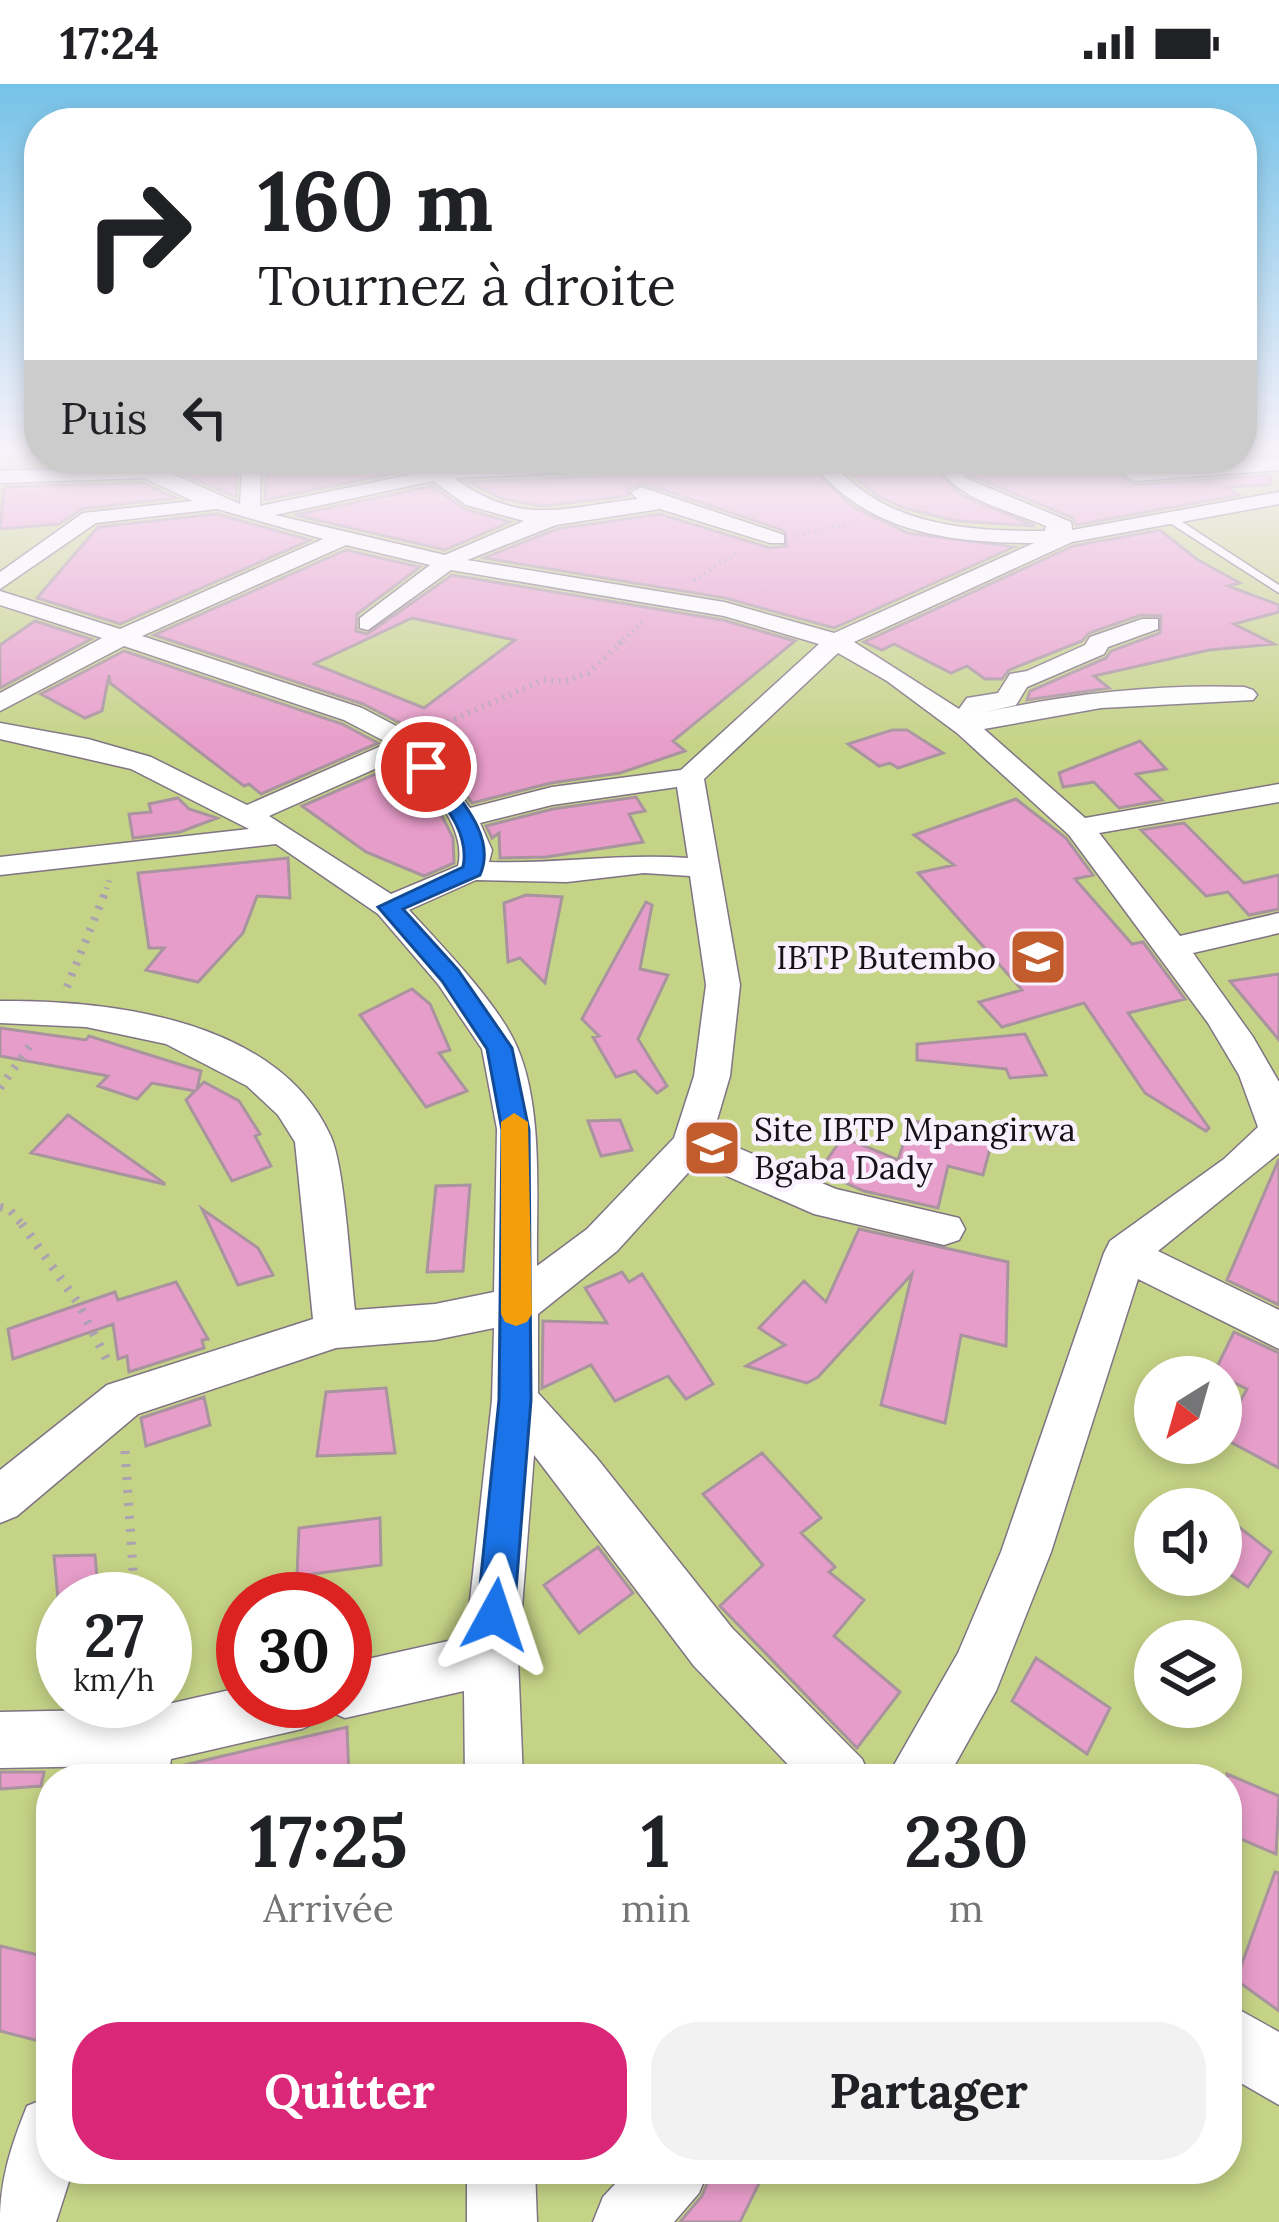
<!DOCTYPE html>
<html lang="fr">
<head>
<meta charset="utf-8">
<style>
  :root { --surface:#fff; --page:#f2f2f2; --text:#202124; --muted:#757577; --accent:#db2777 }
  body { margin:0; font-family:Lora,serif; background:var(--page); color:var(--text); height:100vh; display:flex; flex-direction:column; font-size:45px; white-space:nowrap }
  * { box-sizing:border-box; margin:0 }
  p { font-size:39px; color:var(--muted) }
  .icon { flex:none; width:66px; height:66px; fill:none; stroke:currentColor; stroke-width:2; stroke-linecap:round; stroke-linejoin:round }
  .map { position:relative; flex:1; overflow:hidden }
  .drawer { position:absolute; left:36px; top:1680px; width:1206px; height:420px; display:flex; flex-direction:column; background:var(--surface); border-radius:48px; box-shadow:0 6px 18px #0003 }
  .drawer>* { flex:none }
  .banner { position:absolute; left:24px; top:24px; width:1233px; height:366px; border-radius:48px; box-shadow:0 6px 18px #0003; background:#fff; color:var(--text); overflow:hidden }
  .needle { width:78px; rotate:217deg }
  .controls { position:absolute; left:1134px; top:1272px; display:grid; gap:24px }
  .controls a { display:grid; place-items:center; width:108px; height:108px; border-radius:50%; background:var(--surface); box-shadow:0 6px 18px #0003; font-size:60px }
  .speed { position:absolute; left:36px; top:1488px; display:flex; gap:24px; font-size:60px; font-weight:700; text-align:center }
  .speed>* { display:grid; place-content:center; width:156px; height:156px; border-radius:50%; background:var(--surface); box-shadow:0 6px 18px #0003; line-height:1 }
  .speed small { font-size:30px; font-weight:400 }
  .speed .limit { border:18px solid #d22; background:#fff; color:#111 }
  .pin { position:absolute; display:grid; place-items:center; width:102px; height:102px; color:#fff; margin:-51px; border:6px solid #fff; border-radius:50%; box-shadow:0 3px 12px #0007 }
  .me { position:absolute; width:132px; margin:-66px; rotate:5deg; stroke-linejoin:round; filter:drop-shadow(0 0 9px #0008) }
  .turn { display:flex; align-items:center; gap:42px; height:252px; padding:0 36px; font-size:54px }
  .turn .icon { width:156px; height:156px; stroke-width:2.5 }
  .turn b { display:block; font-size:84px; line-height:102px }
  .then { display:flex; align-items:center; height:114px; padding:0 36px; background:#0003; gap:24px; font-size:45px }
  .eta { display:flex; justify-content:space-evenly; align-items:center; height:204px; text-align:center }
  .eta b { font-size:72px; font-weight:800; line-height:84px }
  .cta { display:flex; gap:24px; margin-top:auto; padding:24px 36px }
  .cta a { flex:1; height:138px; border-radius:48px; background:var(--accent); color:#fff; font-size:48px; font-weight:800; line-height:138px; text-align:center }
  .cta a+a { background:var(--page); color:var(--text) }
  .status { display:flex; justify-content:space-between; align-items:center; height:84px; padding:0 60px; background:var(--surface); direction:ltr }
  .status svg { height:33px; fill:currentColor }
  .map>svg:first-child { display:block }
  .green { fill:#c5d386; fill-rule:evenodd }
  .building { fill:#e79dc9; stroke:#a9939f; stroke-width:3; fill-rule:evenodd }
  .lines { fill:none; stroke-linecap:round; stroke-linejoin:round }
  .lane-casing { stroke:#7f7384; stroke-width:3 }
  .street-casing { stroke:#7f7384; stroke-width:3 }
  .path-far3 { stroke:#aca1b1; stroke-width:4.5; stroke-dasharray:1.5 4.5; stroke-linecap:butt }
  .path-far2 { stroke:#aca1b1; stroke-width:6; stroke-dasharray:1.5 6; stroke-linecap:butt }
  .path-far1 { stroke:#aca1b1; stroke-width:8; stroke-dasharray:3 9; stroke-linecap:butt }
  .path { stroke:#aca1b1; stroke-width:9; stroke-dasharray:3 10; stroke-linecap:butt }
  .lane { fill:#fff; fill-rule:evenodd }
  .street { fill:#fff; fill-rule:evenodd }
  .route { fill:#1a73e8; stroke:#114b97; stroke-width:3 }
  .slow { fill:#f59e0b }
  .labels { text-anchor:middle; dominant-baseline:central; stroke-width:9; stroke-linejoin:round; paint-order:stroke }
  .poi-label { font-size:33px; fill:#151117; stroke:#f9f1fd; text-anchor:end }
</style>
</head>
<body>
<div class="status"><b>17:24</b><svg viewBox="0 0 49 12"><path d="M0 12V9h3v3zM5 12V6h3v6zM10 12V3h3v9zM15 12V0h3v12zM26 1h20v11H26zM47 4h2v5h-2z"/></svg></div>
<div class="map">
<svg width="1279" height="2138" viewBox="0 0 1279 2138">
  <rect width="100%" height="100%" fill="#efe1f5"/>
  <path class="green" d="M 0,366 L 39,366 L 39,375 L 1242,375 L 1242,366 L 1279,366 L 1279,2138 L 0,2138 ZM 1155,1293 L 1221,1293 L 1221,1359 L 1155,1359 ZM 1155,1425 L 1221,1425 L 1221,1491 L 1155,1491 ZM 63,1515 L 165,1515 L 165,1617 L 63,1617 ZM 243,1515 L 345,1515 L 345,1617 L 243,1617 ZM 1155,1557 L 1221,1557 L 1221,1623 L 1155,1623 ZM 51,1695 L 1227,1695 L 1227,2085 L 51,2085 Z"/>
  <path class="building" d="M 268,375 L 435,375 L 430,382 L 265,416 Z
    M 856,375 L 936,375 L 940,390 L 963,412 L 1035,442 L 956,437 L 901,423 L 876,411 L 843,383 L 860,381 Z
    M 963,375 L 1097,375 L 1135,401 L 1270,391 L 1270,401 L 1227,403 L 1239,411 L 1076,441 L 1073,434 L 969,391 Z
    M 771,380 L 780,388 L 813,385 L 853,423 L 908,449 L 1014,463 L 834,544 L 725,514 L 484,474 L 557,445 L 660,430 L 770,464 L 787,462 L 785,447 L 642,399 L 629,405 L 628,412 L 543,422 L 503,415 L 469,398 L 747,386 Z
    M 238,381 L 236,413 L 187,392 L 190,383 Z
    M 143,399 L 176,414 L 82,425 L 59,440 L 0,445 L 4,403 Z
    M 432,402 L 465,425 L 510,438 L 445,466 L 295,431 Z
    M 217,430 L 310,456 L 120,540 L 37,514 L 98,443 Z
    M 1160,446 L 1198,476 L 1240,499 L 1228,502 L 1279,521 L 1279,528 L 1234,540 L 1274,560 L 1209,566 L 1094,592 L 1109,604 L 1027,616 L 1030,607 L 1106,574 L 1111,567 L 1160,549 L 1161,532 L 1141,531 L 1089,549 L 1082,557 L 1009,586 L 1002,595 L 985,595 L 967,582 L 951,589 L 894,560 L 882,566 L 864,558 L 1073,462 Z
    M 346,466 L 420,483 L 357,530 L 356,547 L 367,550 L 452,491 L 723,536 L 795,557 L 673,657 L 685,667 L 620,689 L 551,699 L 472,719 L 421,650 L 363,620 L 154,551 ZM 412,534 L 515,556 L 424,624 L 314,580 Z
    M 35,537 L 91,555 L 0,604 L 0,561 Z
    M 124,567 L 342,640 L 378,659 L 261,710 L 249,700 L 244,702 L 110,599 L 109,591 L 102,627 L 85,634 L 41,610 Z
    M 892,646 L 907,646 L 943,669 L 898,684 L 890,679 L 879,682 L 848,660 Z
    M 1140,657 L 1166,685 L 1136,690 L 1162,716 L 1119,724 L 1094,698 L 1063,703 L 1059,689 Z
    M 403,678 L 439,726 L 453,754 L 454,779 L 424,792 L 366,768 L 302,722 Z
    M 636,713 L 645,727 L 629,730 L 643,758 L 546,773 L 500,774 L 499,749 L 492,754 L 486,742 L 553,725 Z
    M 178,714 L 189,725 L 217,734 L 180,748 L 133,754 L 129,730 L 151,728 L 149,720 Z
    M 1016,715 L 1066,754 L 1093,791 L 1075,795 L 1132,860 L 1143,858 L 1185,915 L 1128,929 L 1209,1044 L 1206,1047 L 1145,1009 L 1084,919 L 1002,943 L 979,918 L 1022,906 L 918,789 L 954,781 L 914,751 Z
    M 1184,739 L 1244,799 L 1279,791 L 1279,825 L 1249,831 L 1228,808 L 1206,812 L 1141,746 Z
    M 288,774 L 290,814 L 257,812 L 243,849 L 198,898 L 146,886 L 164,864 L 149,864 L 138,789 Z
    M 526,811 L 562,813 L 545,899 L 520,874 L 508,878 L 504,819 Z
    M 646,818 L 652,821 L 640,885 L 668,891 L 638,955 L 667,1002 L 657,1009 L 635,987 L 616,993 L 593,953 L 599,952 L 582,935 Z
    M 1279,890 L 1279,956 L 1230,897 Z
    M 412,905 L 430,920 L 450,966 L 439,969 L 467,1007 L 426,1023 L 360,931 Z
    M 0,944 L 86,956 L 89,952 L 201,987 L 197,1005 L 204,998 L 239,1017 L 260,1050 L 255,1052 L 271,1082 L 232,1097 L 186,1016 L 195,1007 L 152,999 L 137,1015 L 98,1002 L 108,992 L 0,972 Z
    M 1025,950 L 1046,991 L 1010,994 L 1006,985 L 917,976 L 917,960 Z
    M 68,1031 L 164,1099 L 164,1100 L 31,1069 Z
    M 620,1036 L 632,1066 L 601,1072 L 588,1037 Z
    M 911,1036 L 992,1057 L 983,1091 L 948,1082 L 938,1124 L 864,1107 L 819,1087 L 843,1053 L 898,1076 Z
    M 1279,1075 L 1279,1221 L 1227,1196 Z
    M 470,1101 L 463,1187 L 427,1188 L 436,1102 Z
    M 202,1125 L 258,1164 L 273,1191 L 238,1201 Z
    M 859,1145 L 1008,1178 L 1006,1262 L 961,1251 L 945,1339 L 881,1321 L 912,1190 L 818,1293 L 807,1299 L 746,1282 L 785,1261 L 759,1244 L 804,1197 L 826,1218 Z
    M 622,1188 L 629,1198 L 642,1190 L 713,1300 L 686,1315 L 668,1292 L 615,1317 L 591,1281 L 542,1304 L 543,1237 L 607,1239 L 585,1204 Z
    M 176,1198 L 208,1255 L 202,1256 L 204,1264 L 129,1288 L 127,1272 L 118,1275 L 113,1240 L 13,1275 L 8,1245 L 115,1208 L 118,1216 Z
    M 1234,1248 L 1279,1269 L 1279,1384 L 1221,1353 L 1247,1305 L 1214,1289 Z
    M 386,1304 L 395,1369 L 317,1372 L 326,1308 Z
    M 204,1313 L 210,1341 L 146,1362 L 141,1334 Z
    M 762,1369 L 821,1434 L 801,1449 L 835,1483 L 829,1488 L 864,1516 L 834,1552 L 900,1608 L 857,1664 L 720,1522 L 763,1481 L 703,1410 Z
    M 1221,1429 L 1271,1468 L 1248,1503 L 1221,1484 Z
    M 380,1434 L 381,1481 L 297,1492 L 299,1444 Z
    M 598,1463 L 633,1509 L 579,1549 L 544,1501 Z
    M 95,1471 L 99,1515 L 58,1515 L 54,1472 Z
    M 1036,1574 L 1110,1624 L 1087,1670 L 1012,1617 Z
    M 347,1643 L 349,1695 L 178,1695 L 176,1683 Z
    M 0,1688 L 44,1688 L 41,1702 L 0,1705 Z
    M 1227,1690 L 1279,1712 L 1276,1770 L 1227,1749 Z
    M 1275,1788 L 1279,1789 L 1279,1927 L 1236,1896 Z
    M 0,1862 L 51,1874 L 51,1960 L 0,1947 Z
    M 713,2085 L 766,2085 L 740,2138 L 680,2138 L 702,2112 Z"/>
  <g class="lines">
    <g class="lane-casing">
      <path id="lane" d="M 1162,430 L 1170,430 L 1279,501 L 1279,509 L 1162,434 Z"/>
    </g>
    <g class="street-casing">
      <path id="street" d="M 1279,374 L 1279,386 L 1135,397 L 1101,375 L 1123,375 L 1139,385 Z
        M 116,375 L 138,375 L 240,420 L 243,375 L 261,375 L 260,422 L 433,386 L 440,375 L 450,376 L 452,383 L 756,375 L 747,381 L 454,394 C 524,444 561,423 638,415 L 631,409 L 641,403 L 784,451 L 784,459 L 770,459 L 660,425 L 556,441 L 467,476 L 724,518 L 834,549 L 1034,459 C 948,459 863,448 810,375 L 829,375 C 883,442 964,447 1045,447 L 1046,442 C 1016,429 939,410 940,375 L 958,375 L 965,394 L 1071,438 L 1072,446 L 1279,408 L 1279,420 L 1072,458 L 854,558 L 959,625 L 967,614 L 998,609 L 1010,590 L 1027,587 L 1085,561 L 1090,553 L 1142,535 L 1158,535 L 1158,545 L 1108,563 L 1104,570 L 1027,603 L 1016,621 L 982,629 C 1068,610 1155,600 1244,603 L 1253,606 L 1257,611 L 1253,616 L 1101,624 L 984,645 L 1085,734 L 1279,700 L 1279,718 L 1099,749 L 1180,852 L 1279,829 L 1279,849 L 1193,869 L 1253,953 L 1279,998 L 1279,1069 L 1158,1167 L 1279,1226 L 1279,1265 L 1138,1195 L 1051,1468 L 996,1607 L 947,1695 L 886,1695 L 958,1569 L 1001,1468 L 1104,1169 L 1110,1157 L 1224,1075 L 1258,1043 L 1239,991 L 1208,939 L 1069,751 L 957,649 L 887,597 L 838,569 L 704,695 L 740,901 L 730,992 L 712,1053 L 836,1105 L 959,1134 L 965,1145 L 959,1156 L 944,1161 L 814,1130 L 697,1079 L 617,1167 L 538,1230 L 538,1309 L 596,1373 L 732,1544 L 862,1675 L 871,1695 L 802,1695 L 694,1582 L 534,1371 L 518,1574 L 523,1695 L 465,1695 L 464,1607 L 345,1634 L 326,1626 L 321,1636 L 302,1645 L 171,1675 L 168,1695 L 110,1695 L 113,1682 L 0,1684 L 0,1628 L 146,1625 L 243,1603 L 243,1617 L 345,1617 L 345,1580 L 466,1553 L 492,1316 L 494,1244 L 435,1256 L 336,1264 L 138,1330 L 17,1432 L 0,1439 L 0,1386 L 107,1301 L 313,1235 L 295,1058 L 278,1031 L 247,1002 L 166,960 L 86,943 L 0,939 L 0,917 C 112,916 279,936 331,1053 C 345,1085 350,1186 355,1226 L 435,1220 L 494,1208 L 497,1045 L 482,965 L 438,900 L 378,830 L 276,760 L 0,791 L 0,773 L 249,745 L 131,685 L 0,655 L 0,639 L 88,655 L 151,673 L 247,721 L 388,659 L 344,636 L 124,562 L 0,627 L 0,609 L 102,554 L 0,521 L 0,507 L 120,545 L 323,455 L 217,425 L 96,439 L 0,505 L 0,488 L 83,429 L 193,417 L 144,394 L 0,399 L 0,387 L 125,383 ZM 433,397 L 466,421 L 524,437 L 445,471 L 275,431 ZM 346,461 L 430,481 L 360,534 L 360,544 L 368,546 L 451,486 L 724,532 L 819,560 L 681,686 L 552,703 L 470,724 L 419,654 L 362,624 L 142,552 ZM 404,672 C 426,702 468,743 458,782 L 391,810 L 269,732 ZM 677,703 L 688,774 C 622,769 556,780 489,778 L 492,766 L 480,739 L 552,721 ZM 644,789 L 690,792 L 706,901 L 694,992 L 674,1054 L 587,1145 L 537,1182 C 536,1115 544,1025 517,963 C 498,919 442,862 409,826 L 476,796 L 567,798 Z
        M 1227,1919 L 1279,1948 L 1279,2021 L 1227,1991 Z
        M 51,2012 L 51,2085 L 73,2085 L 56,2138 L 0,2138 C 0,2095 11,2062 27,2022 Z
        M 467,2085 L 535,2085 L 537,2138 L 467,2138 Z
        M 629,2085 L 709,2085 L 699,2109 L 674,2138 L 593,2138 L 603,2113 Z"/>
    </g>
    <path class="path-far3" d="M 797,451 L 853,439
      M 694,496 L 737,469
      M 619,560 L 645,536"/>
    <path class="path-far2" d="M 434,644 L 543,596 L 566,597 L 588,589 L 622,557
      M 104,812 L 110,794"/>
    <path class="path-far1" d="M 67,903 L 105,809
      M 0,1004 L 34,956
      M 0,1123 L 9,1125 L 24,1143"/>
    <path class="path" d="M 22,1140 L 78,1219 L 110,1282
      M 125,1367 L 135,1515"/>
    <use href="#lane" class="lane"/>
    <use href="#street" class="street"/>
  </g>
  <linearGradient id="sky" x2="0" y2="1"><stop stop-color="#75c2e8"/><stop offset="0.55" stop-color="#f8f2fa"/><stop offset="1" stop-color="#f8f2fa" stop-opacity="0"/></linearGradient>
  <rect width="1279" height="665" fill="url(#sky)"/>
  <path class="route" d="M 419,679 L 433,679 C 456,711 498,751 480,791 L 403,825 L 458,886 L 512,964 L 529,1046 L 531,1316 L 514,1531 L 508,1543 L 495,1549 L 482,1543 L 477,1531 L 499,1316 L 502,1046 L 487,965 L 442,897 L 378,823 L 463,783 C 471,745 437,713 416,683 Z"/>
  <path class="slow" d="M 514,1029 L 528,1038 L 532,1230 L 527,1238 L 516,1242 L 505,1238 L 501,1230 L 501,1038 Z"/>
  <defs>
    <g id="university-square" transform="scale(3)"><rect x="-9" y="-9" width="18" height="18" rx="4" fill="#c25c2d" stroke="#f9f1fd"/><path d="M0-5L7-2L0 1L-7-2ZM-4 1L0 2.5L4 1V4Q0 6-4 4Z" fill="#fff"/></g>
  </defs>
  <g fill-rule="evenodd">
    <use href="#university-square" x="1038" y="873"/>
    <use href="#university-square" x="712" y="1064"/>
  </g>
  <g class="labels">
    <g class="poi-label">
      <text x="996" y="873">IBTP Butembo</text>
      <text x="754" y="1045" text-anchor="start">Site IBTP Mpangirwa<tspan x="754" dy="38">Bgaba Dady</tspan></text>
    </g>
  </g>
</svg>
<div class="controls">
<a><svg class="needle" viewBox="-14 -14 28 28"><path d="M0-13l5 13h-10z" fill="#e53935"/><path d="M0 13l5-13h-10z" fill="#757577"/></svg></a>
<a><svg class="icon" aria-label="sound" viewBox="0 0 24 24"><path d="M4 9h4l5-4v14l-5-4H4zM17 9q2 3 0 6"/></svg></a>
<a><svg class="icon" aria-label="layers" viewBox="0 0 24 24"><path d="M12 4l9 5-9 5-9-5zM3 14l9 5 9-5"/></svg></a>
</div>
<div class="speed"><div>27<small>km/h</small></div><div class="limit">30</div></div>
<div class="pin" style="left:426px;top:683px;background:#d93025"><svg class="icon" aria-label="arrive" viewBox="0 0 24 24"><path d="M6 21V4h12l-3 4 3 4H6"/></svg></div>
<svg class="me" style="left:495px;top:1531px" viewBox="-20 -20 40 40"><path d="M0-17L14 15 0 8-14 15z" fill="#1a73e8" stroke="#fff" stroke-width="4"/></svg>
<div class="banner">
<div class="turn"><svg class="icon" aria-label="right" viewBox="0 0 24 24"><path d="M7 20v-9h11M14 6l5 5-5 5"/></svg><div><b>160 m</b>Tournez à droite</div></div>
<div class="then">Puis<svg class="icon" aria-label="left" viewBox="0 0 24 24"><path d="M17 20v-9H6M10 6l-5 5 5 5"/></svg></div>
</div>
<section class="drawer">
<div class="eta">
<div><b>17:25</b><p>Arrivée</p></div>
<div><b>1</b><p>min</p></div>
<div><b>230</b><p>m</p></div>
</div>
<div class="cta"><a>Quitter</a><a>Partager</a></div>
</section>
</div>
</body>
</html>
